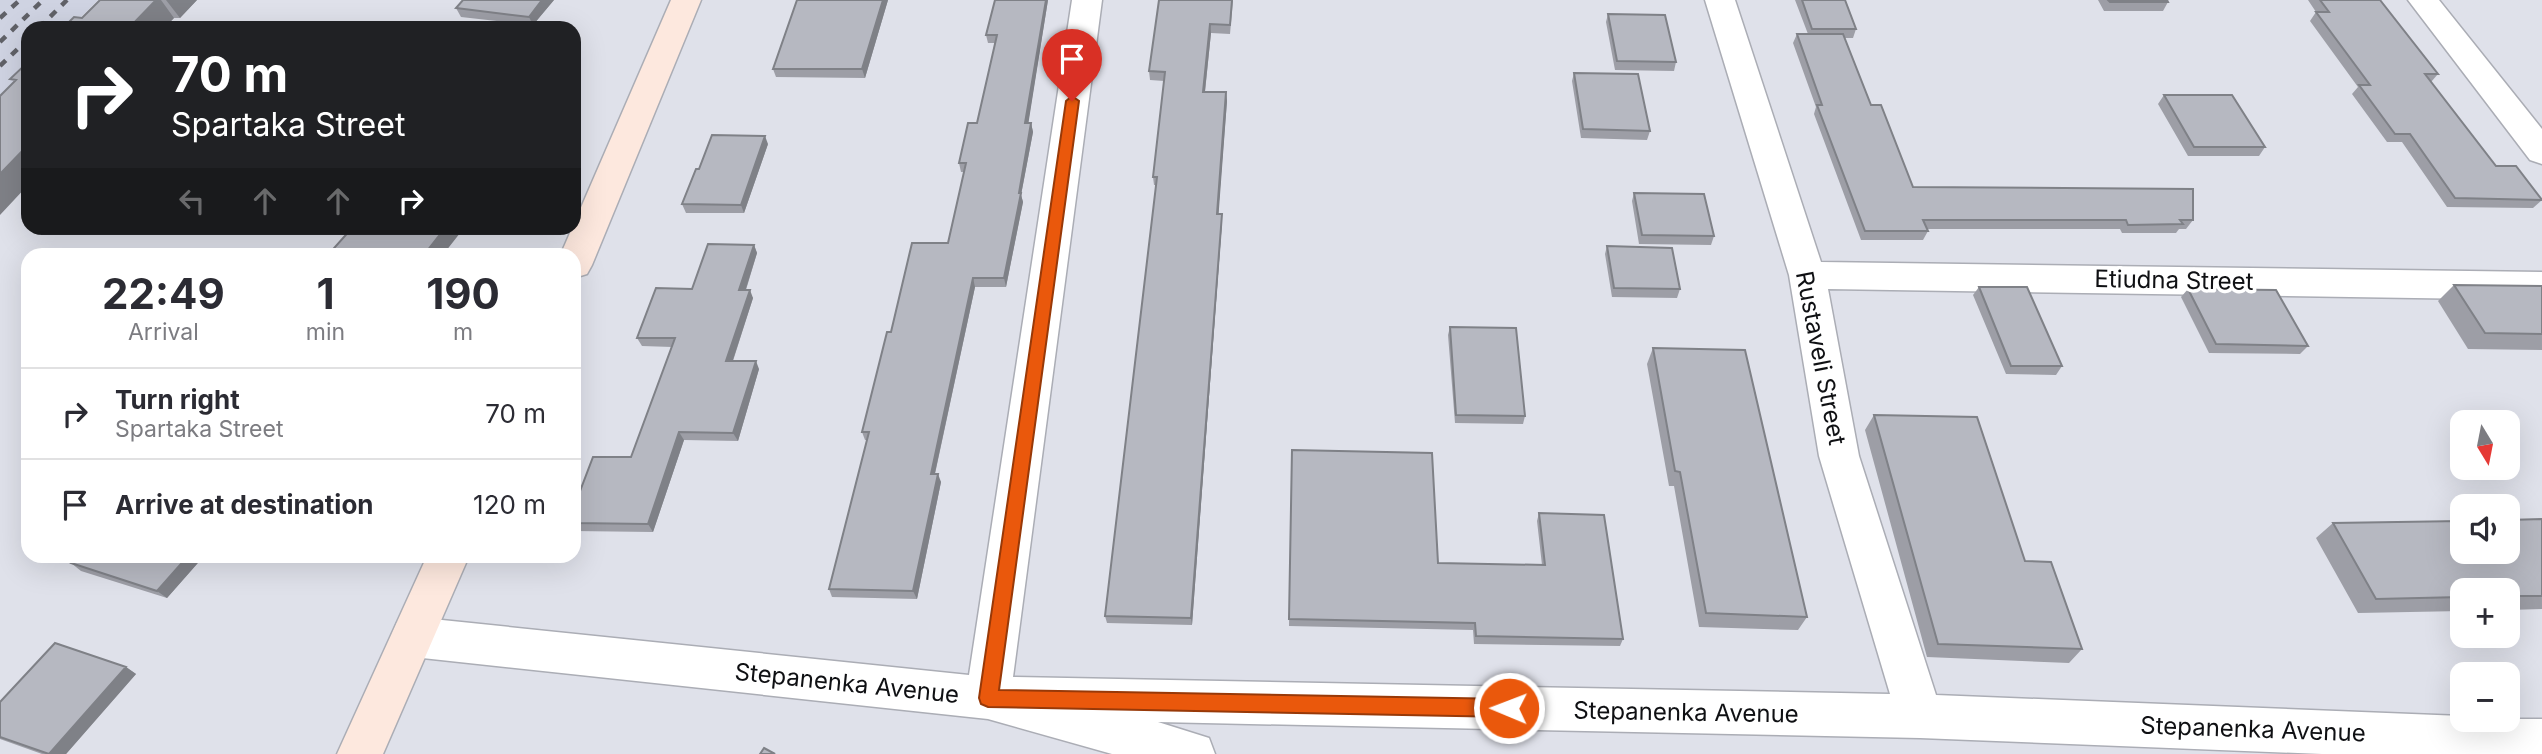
<!DOCTYPE html>
<html lang="en">
<head>
<meta charset="utf-8">
<style>
  :root { --surface:#fff; --page:#f2f2f3; --text:#2b2b33; --muted:#7c7c81; --line:#e1e1e2 }
  body { margin:0; font-family:Inter,sans-serif; background:var(--page); color:var(--text); height:100vh; display:flex; flex-direction:column; font-size:26px; white-space:nowrap }
  * { box-sizing:border-box; margin:0 }
  p { font-size:23px; color:var(--muted) }
  .icon { flex:none; width:38px; height:38px; fill:none; stroke:currentColor; stroke-width:2; stroke-linecap:round; stroke-linejoin:round }
  .map { position:relative; flex:1; overflow:hidden }
  .side { position:absolute; left:21px; top:248px; width:560px; height:315px; display:flex; flex-direction:column; background:var(--surface); border-radius:21px; box-shadow:0 7px 28px #0002 }
  .side>* { flex:none }
  .hud { position:absolute; left:21px; top:21px; width:560px; height:214px; border-radius:21px; box-shadow:0 7px 28px #0002; background:#202124; color:#fff; overflow:hidden }
  .needle { width:46px; rotate:170deg }
  .controls { position:absolute; left:2450px; top:410px; display:grid; gap:14px }
  .controls a { display:grid; place-items:center; width:70px; height:70px; border-radius:14px; background:var(--surface); box-shadow:0 7px 28px #0002; font-size:35px }
  .pin { position:absolute; display:grid; place-items:center; width:60px; height:60px; color:#fff; margin:-72px -30px; border-radius:50% 50% 50% 0; rotate:-45deg; box-shadow:0 0 7px #0007 }
  .pin .icon { rotate:45deg }
  .me { position:absolute; width:77px; margin:-38px; rotate:271deg; stroke-linejoin:round; filter:drop-shadow(0 0 5px #0008) }
  .turn { display:flex; align-items:center; gap:24px; height:147px; padding:0 35px; font-size:32px }
  .turn .icon { width:91px; height:91px; stroke-width:2.5 }
  .turn b { display:block; font-size:49px; line-height:60px }
  .lanes { display:flex; align-items:center; height:66px; padding:0 35px; background:#0003; justify-content:center; gap:35px; direction:ltr }
  .lanes .off { opacity:.35 }
  .eta { display:flex; justify-content:space-evenly; align-items:center; height:119px; text-align:center }
  .eta b { font-size:42px; font-weight:700; line-height:49px }
  ul { padding:0; list-style:none }
  li { display:flex; align-items:center; gap:21px; height:91px; padding:0 35px; border-top:2px solid var(--line) }
  li div { flex:1 }
  li b { display:block; font-size:26px }
  li em { font-style:normal }
  .map>svg:first-child { display:block }
  .built { fill:#cfd3e2 }
  .lines { fill:none; stroke-linecap:round; stroke-linejoin:round }
  .street-casing { stroke:#abadb5; stroke-width:3 }
  .secondary-casing { stroke:#abadb5; stroke-width:3 }
  .street { fill:#fff; fill-rule:evenodd }
  .secondary { fill:#fde8de; fill-rule:evenodd }
  .rail { stroke:#606167; stroke-width:4.5; stroke-dasharray:8 8; stroke-linecap:butt }
  .wall { fill:#9d9ea6 }
  .shaded-wall { fill:#7f8187 }
  .building { fill:#b6b8c1; stroke:#7f8187; stroke-width:2 }
  .route { fill:#ea580c; stroke:#983908; stroke-width:2 }
  .labels { text-anchor:middle; dominant-baseline:central; stroke-width:7; stroke-linejoin:round; paint-order:stroke }
  .street-label { font-size:24px; fill:#0f1013; stroke:#fff }
</style>
</head>
<body>
<div class="map">
<svg width="2542" height="754" viewBox="0 0 2542 754">
  <rect width="100%" height="100%" fill="#dfe1ea"/>
  <path class="built" d="M 0,0 L 98,0 L 70,28 L 28,28 L 28,69 L 0,97 Z"/>
  <g class="lines">
    <g class="street-casing">
      <path id="street" d="M 1072,0 L 1102,0 L 1013,677 L 1890,694 L 1819,456 L 1789,275 L 1705,0 L 1735,0 L 1821,262 L 2542,272 L 2542,300 L 1828,289 L 1859,456 L 1936,695 L 2462,716 L 2462,719 L 2542,719 L 2542,754 L 2322,754 L 1920,738 L 1158,722 L 1209,738 L 1215,754 L 1112,754 L 988,719 L 413,657 L 397,651 L 391,637 L 397,623 L 413,617 L 969,675 Z
        M 2408,0 L 2439,0 L 2542,129 L 2542,164 L 2530,160 Z"/>
    </g>
    <g class="secondary-casing">
      <path id="secondary" d="M 671,0 L 701,0 L 592,265 L 587,274 L 574,278 L 574,256 L 560,256 Z
        M 427,556 L 469,556 L 383,754 L 337,754 Z"/>
    </g>
    <use href="#street" class="street"/>
    <use href="#secondary" class="secondary"/>
    <path class="rail" d="M 0,18 L 20,0
      M 39,28 L 67,0
      M 0,42 L 43,0
      M 0,66 L 28,39"/>
  </g>
  <path class="wall" d="M 100,0 L 197,0 L 180,18 L 174,18 L 164,28 L 63,28 L 82,18 Z
    M 463,0 L 554,0 L 533,25 L 461,17 L 456,8 Z
    M 797,0 L 888,0 L 865,78 L 776,77 L 773,69 Z
    M 1048,0 L 1028,123 L 1031,123 L 1033,132 L 1021,195 L 1023,202 L 1006,287 L 975,287 L 935,474 L 941,482 L 917,599 L 832,597 L 829,589 L 867,440 L 865,440 L 862,432 L 891,332 L 948,243 L 964,172 L 961,172 L 959,163 L 977,123 L 995,43 L 988,43 L 986,35 Z
    M 1233,0 L 1230,34 L 1211,33 L 1205,92 L 1226,92 L 1227,101 L 1218,214 L 1222,222 L 1192,625 L 1107,623 L 1105,616 L 1156,185 L 1154,185 L 1153,177 L 1164,81 L 1150,80 L 1149,71 Z
    M 1795,0 L 1845,0 L 1856,29 L 1853,38 L 1844,38 L 1871,105 L 1913,187 L 2193,220 L 2186,229 L 2179,229 L 2176,233 L 2122,233 L 2120,229 L 1927,229 L 1928,231 L 1923,240 L 1861,240 L 1814,114 L 1816,107 L 1793,43 L 1797,34 L 1808,34 Z
    M 2098,0 L 2167,0 L 2168,2 L 2163,11 L 2104,11 Z
    M 2308,0 L 2380,0 L 2438,74 L 2431,82 L 2496,166 L 2542,200 L 2533,208 L 2447,207 L 2402,142 L 2387,142 L 2352,94 L 2358,87 L 2310,21 L 2316,12 Z
    M 1608,14 L 1676,62 L 1674,71 L 1615,70 L 1606,22 Z
    M 1574,73 L 1650,131 L 1647,140 L 1581,138 L 1572,81 Z
    M 2164,95 L 2265,147 L 2259,156 L 2188,156 L 2158,104 Z
    M 768,144 L 744,213 L 686,213 L 682,204 Z
    M 1634,193 L 1714,236 L 1711,245 L 1639,244 L 1632,201 Z
    M 754,245 L 757,253 L 746,290 L 753,298 L 733,361 L 759,369 L 738,441 L 684,440 L 653,532 L 574,531 L 574,507 L 631,457 L 672,347 L 642,346 L 637,338 L 692,289 Z
    M 1607,246 L 1680,289 L 1677,298 L 1612,297 L 1605,254 Z
    M 2454,285 L 2542,286 L 2542,350 L 2468,349 L 2438,301 Z
    M 1979,287 L 2062,366 L 2056,375 L 2006,374 L 1973,295 Z
    M 2188,289 L 2308,346 L 2300,354 L 2209,353 L 2181,297 Z
    M 1450,327 L 1525,416 L 1523,424 L 1455,423 L 1448,335 Z
    M 1653,348 L 1807,617 L 1798,630 L 1699,627 L 1674,486 L 1669,486 L 1647,364 Z
    M 1874,415 L 2082,649 L 2069,663 L 1927,657 L 1865,430 Z
    M 1292,450 L 1438,563 L 1542,565 L 1537,521 L 1539,513 L 1623,639 L 1620,646 L 1474,644 L 1473,630 L 1289,626 Z
    M 2542,519 L 2542,609 L 2508,610 L 2508,590 L 2462,590 L 2462,611 L 2358,613 L 2316,538 L 2333,523 Z
    M 204,556 L 167,598 L 81,571 L 71,563 Z
    M 126,667 L 136,674 L 66,754 L 42,754 L 0,739 L 0,702 Z"/>
  <path class="shaded-wall" d="M 156,0 L 161,0 L 174,18 L 164,28 L 129,28 Z
    M 166,0 L 197,0 L 180,18 Z
    M 542,0 L 554,0 L 533,25 L 529,17 Z
    M 883,0 L 888,0 L 865,78 L 862,69 Z
    M 1046,0 L 1048,0 L 1027,132 L 1025,123 Z
    M 1210,24 L 1211,33 L 1204,100 L 1203,92 Z
    M 1226,92 L 1227,101 L 1218,222 L 1217,214 Z
    M 1031,123 L 1033,132 L 1021,195 L 1023,202 L 1006,287 L 1004,278 Z
    M 765,136 L 768,144 L 744,213 L 741,205 Z
    M 28,145 L 28,185 L 0,215 L 0,174 Z
    M 1222,214 L 1222,222 L 1192,625 L 1191,618 Z
    M 445,228 L 464,228 L 442,256 L 423,256 Z
    M 754,245 L 757,253 L 743,298 L 739,290 Z
    M 973,278 L 975,287 L 933,482 L 931,474 Z
    M 750,290 L 753,298 L 730,369 L 726,361 Z
    M 756,361 L 759,369 L 738,441 L 733,433 Z
    M 679,432 L 684,440 L 653,532 L 648,524 Z
    M 938,474 L 941,482 L 917,599 L 913,591 Z
    M 188,556 L 204,556 L 167,598 L 157,591 Z
    M 126,667 L 136,674 L 66,754 L 49,754 Z"/>
  <path class="building" d="M 100,0 L 156,0 L 129,28 L 63,28 L 74,17 L 82,18 Z
    M 463,0 L 542,0 L 529,17 L 456,8 Z
    M 797,0 L 883,0 L 862,69 L 773,69 Z
    M 995,0 L 1046,0 L 1025,123 L 1031,123 L 1019,193 L 1021,193 L 1004,278 L 973,278 L 931,474 L 938,474 L 913,591 L 829,589 L 869,432 L 862,432 L 887,332 L 891,332 L 912,243 L 948,243 L 966,163 L 959,163 L 968,123 L 977,123 L 997,35 L 986,35 Z
    M 1159,0 L 1232,0 L 1230,25 L 1210,24 L 1203,92 L 1226,92 L 1217,214 L 1222,214 L 1191,618 L 1105,616 L 1157,177 L 1153,177 L 1165,72 L 1149,71 Z
    M 1802,0 L 1845,0 L 1856,29 L 1812,29 Z
    M 2108,0 L 2167,0 L 2168,2 L 2110,2 Z
    M 2320,0 L 2380,0 L 2438,74 L 2425,74 L 2496,166 L 2516,166 L 2542,200 L 2455,198 L 2410,134 L 2395,134 L 2359,85 L 2370,85 L 2316,12 L 2329,12 Z
    M 1608,14 L 1665,15 L 1676,62 L 1617,61 Z
    M 1797,34 L 1843,34 L 1871,105 L 1881,105 L 1913,187 L 2193,189 L 2193,220 L 2180,220 L 2183,224 L 2128,225 L 2126,220 L 1923,220 L 1928,231 L 1865,231 L 1817,105 L 1822,105 Z
    M 28,62 L 28,145 L 0,174 L 0,96 L 16,80 L 10,79 Z
    M 1574,73 L 1638,74 L 1650,131 L 1583,129 Z
    M 2164,95 L 2232,95 L 2265,147 L 2194,147 Z
    M 712,135 L 765,136 L 741,205 L 682,204 L 696,169 L 699,169 Z
    M 1634,193 L 1704,194 L 1714,236 L 1642,235 Z
    M 352,228 L 445,228 L 423,256 L 327,256 Z
    M 708,244 L 754,245 L 739,290 L 750,290 L 726,361 L 756,361 L 733,433 L 679,432 L 648,524 L 574,523 L 574,507 L 593,457 L 631,457 L 675,338 L 637,338 L 656,288 L 692,289 Z
    M 1607,246 L 1672,248 L 1680,289 L 1614,288 Z
    M 2454,285 L 2542,286 L 2542,334 L 2485,333 Z
    M 1979,287 L 2027,287 L 2062,366 L 2011,366 Z
    M 2188,289 L 2276,290 L 2308,346 L 2216,344 Z
    M 1450,327 L 1516,328 L 1525,416 L 1456,415 Z
    M 1653,348 L 1745,350 L 1807,617 L 1706,613 L 1680,472 L 1675,471 Z
    M 1874,415 L 1977,417 L 2025,561 L 2051,562 L 2082,649 L 1938,644 Z
    M 1292,450 L 1432,453 L 1438,563 L 1545,565 L 1539,513 L 1604,515 L 1623,639 L 1476,636 L 1475,623 L 1289,619 Z
    M 2542,519 L 2542,596 L 2508,596 L 2508,590 L 2462,590 L 2462,597 L 2376,599 L 2333,523 L 2462,521 L 2462,551 L 2508,551 L 2508,520 Z
    M 77,556 L 188,556 L 157,591 L 71,563 Z
    M 55,643 L 126,667 L 49,754 L 0,737 L 0,702 Z
    M 764,748 L 775,754 L 760,754 Z"/>
  <path class="route" d="M 1072,96 L 1079,101 L 999,690 L 1509,699 L 1516,702 L 1518,708 L 1516,714 L 1509,717 L 988,707 L 981,704 L 979,698 L 1066,101 Z"/>
  <g class="labels">
    <g class="street-label">
      <text transform="translate(2174 280) rotate(1)">Etiudna Street</text>
      <text transform="translate(1821 358) rotate(79)">Rustaveli Street</text>
      <text transform="translate(847 683) rotate(6)">Stepanenka Avenue</text>
      <text transform="translate(1686 712) rotate(1)">Stepanenka Avenue</text>
      <text transform="translate(2253 729) rotate(2)">Stepanenka Avenue</text>
    </g>
  </g>
</svg>
<div class="controls">
<a><svg class="needle" viewBox="-14 -14 28 28"><path d="M0-13l5 13h-10z" fill="#e53935"/><path d="M0 13l5-13h-10z" fill="#7c7c81"/></svg></a>
<a><svg class="icon" aria-label="sound" viewBox="0 0 24 24"><path d="M4 9h4l5-4v14l-5-4H4zM17 9q2 3 0 6"/></svg></a>
<a>+</a>
<a>−</a>
</div>
<div class="pin" style="left:1072px;top:101px;background:#d93025"><svg class="icon" aria-label="arrive" viewBox="0 0 24 24"><path d="M6 21V4h12l-3 4 3 4H6"/></svg></div>
<svg class="me" style="left:1509px;top:708px" viewBox="-20 -20 40 40"><circle r="17" fill="#ea580c" stroke="#fff" stroke-width="3"/><path d="M0-11L8 9 0 5-8 9z" fill="#fff"/></svg>
<div class="hud">
<div class="turn"><svg class="icon" aria-label="right" viewBox="0 0 24 24"><path d="M7 20v-9h11M14 6l5 5-5 5"/></svg><div><b>70 m</b>Spartaka Street</div></div>
<div class="lanes"><svg class="icon off" aria-label="left" viewBox="0 0 24 24"><path d="M17 20v-9H6M10 6l-5 5 5 5"/></svg><svg class="icon off" aria-label="ahead" viewBox="0 0 24 24"><path d="M12 20V5M6 11l6-6 6 6"/></svg><svg class="icon off" aria-label="ahead" viewBox="0 0 24 24"><path d="M12 20V5M6 11l6-6 6 6"/></svg><svg class="icon" aria-label="right" viewBox="0 0 24 24"><path d="M7 20v-9h11M14 6l5 5-5 5"/></svg></div>
</div>
<section class="side">
<div class="eta">
<div><b>22:49</b><p>Arrival</p></div>
<div><b>1</b><p>min</p></div>
<div><b>190</b><p>m</p></div>
</div>
<ul>
<li><svg class="icon" aria-label="right" viewBox="0 0 24 24"><path d="M7 20v-9h11M14 6l5 5-5 5"/></svg><div><b>Turn right</b><p>Spartaka Street</p></div><em>70 m</em></li>
<li><svg class="icon" aria-label="arrive" viewBox="0 0 24 24"><path d="M6 21V4h12l-3 4 3 4H6"/></svg><div><b>Arrive at destination</b></div><em>120 m</em></li>
</ul>
</section>
</div>
</body>
</html>
